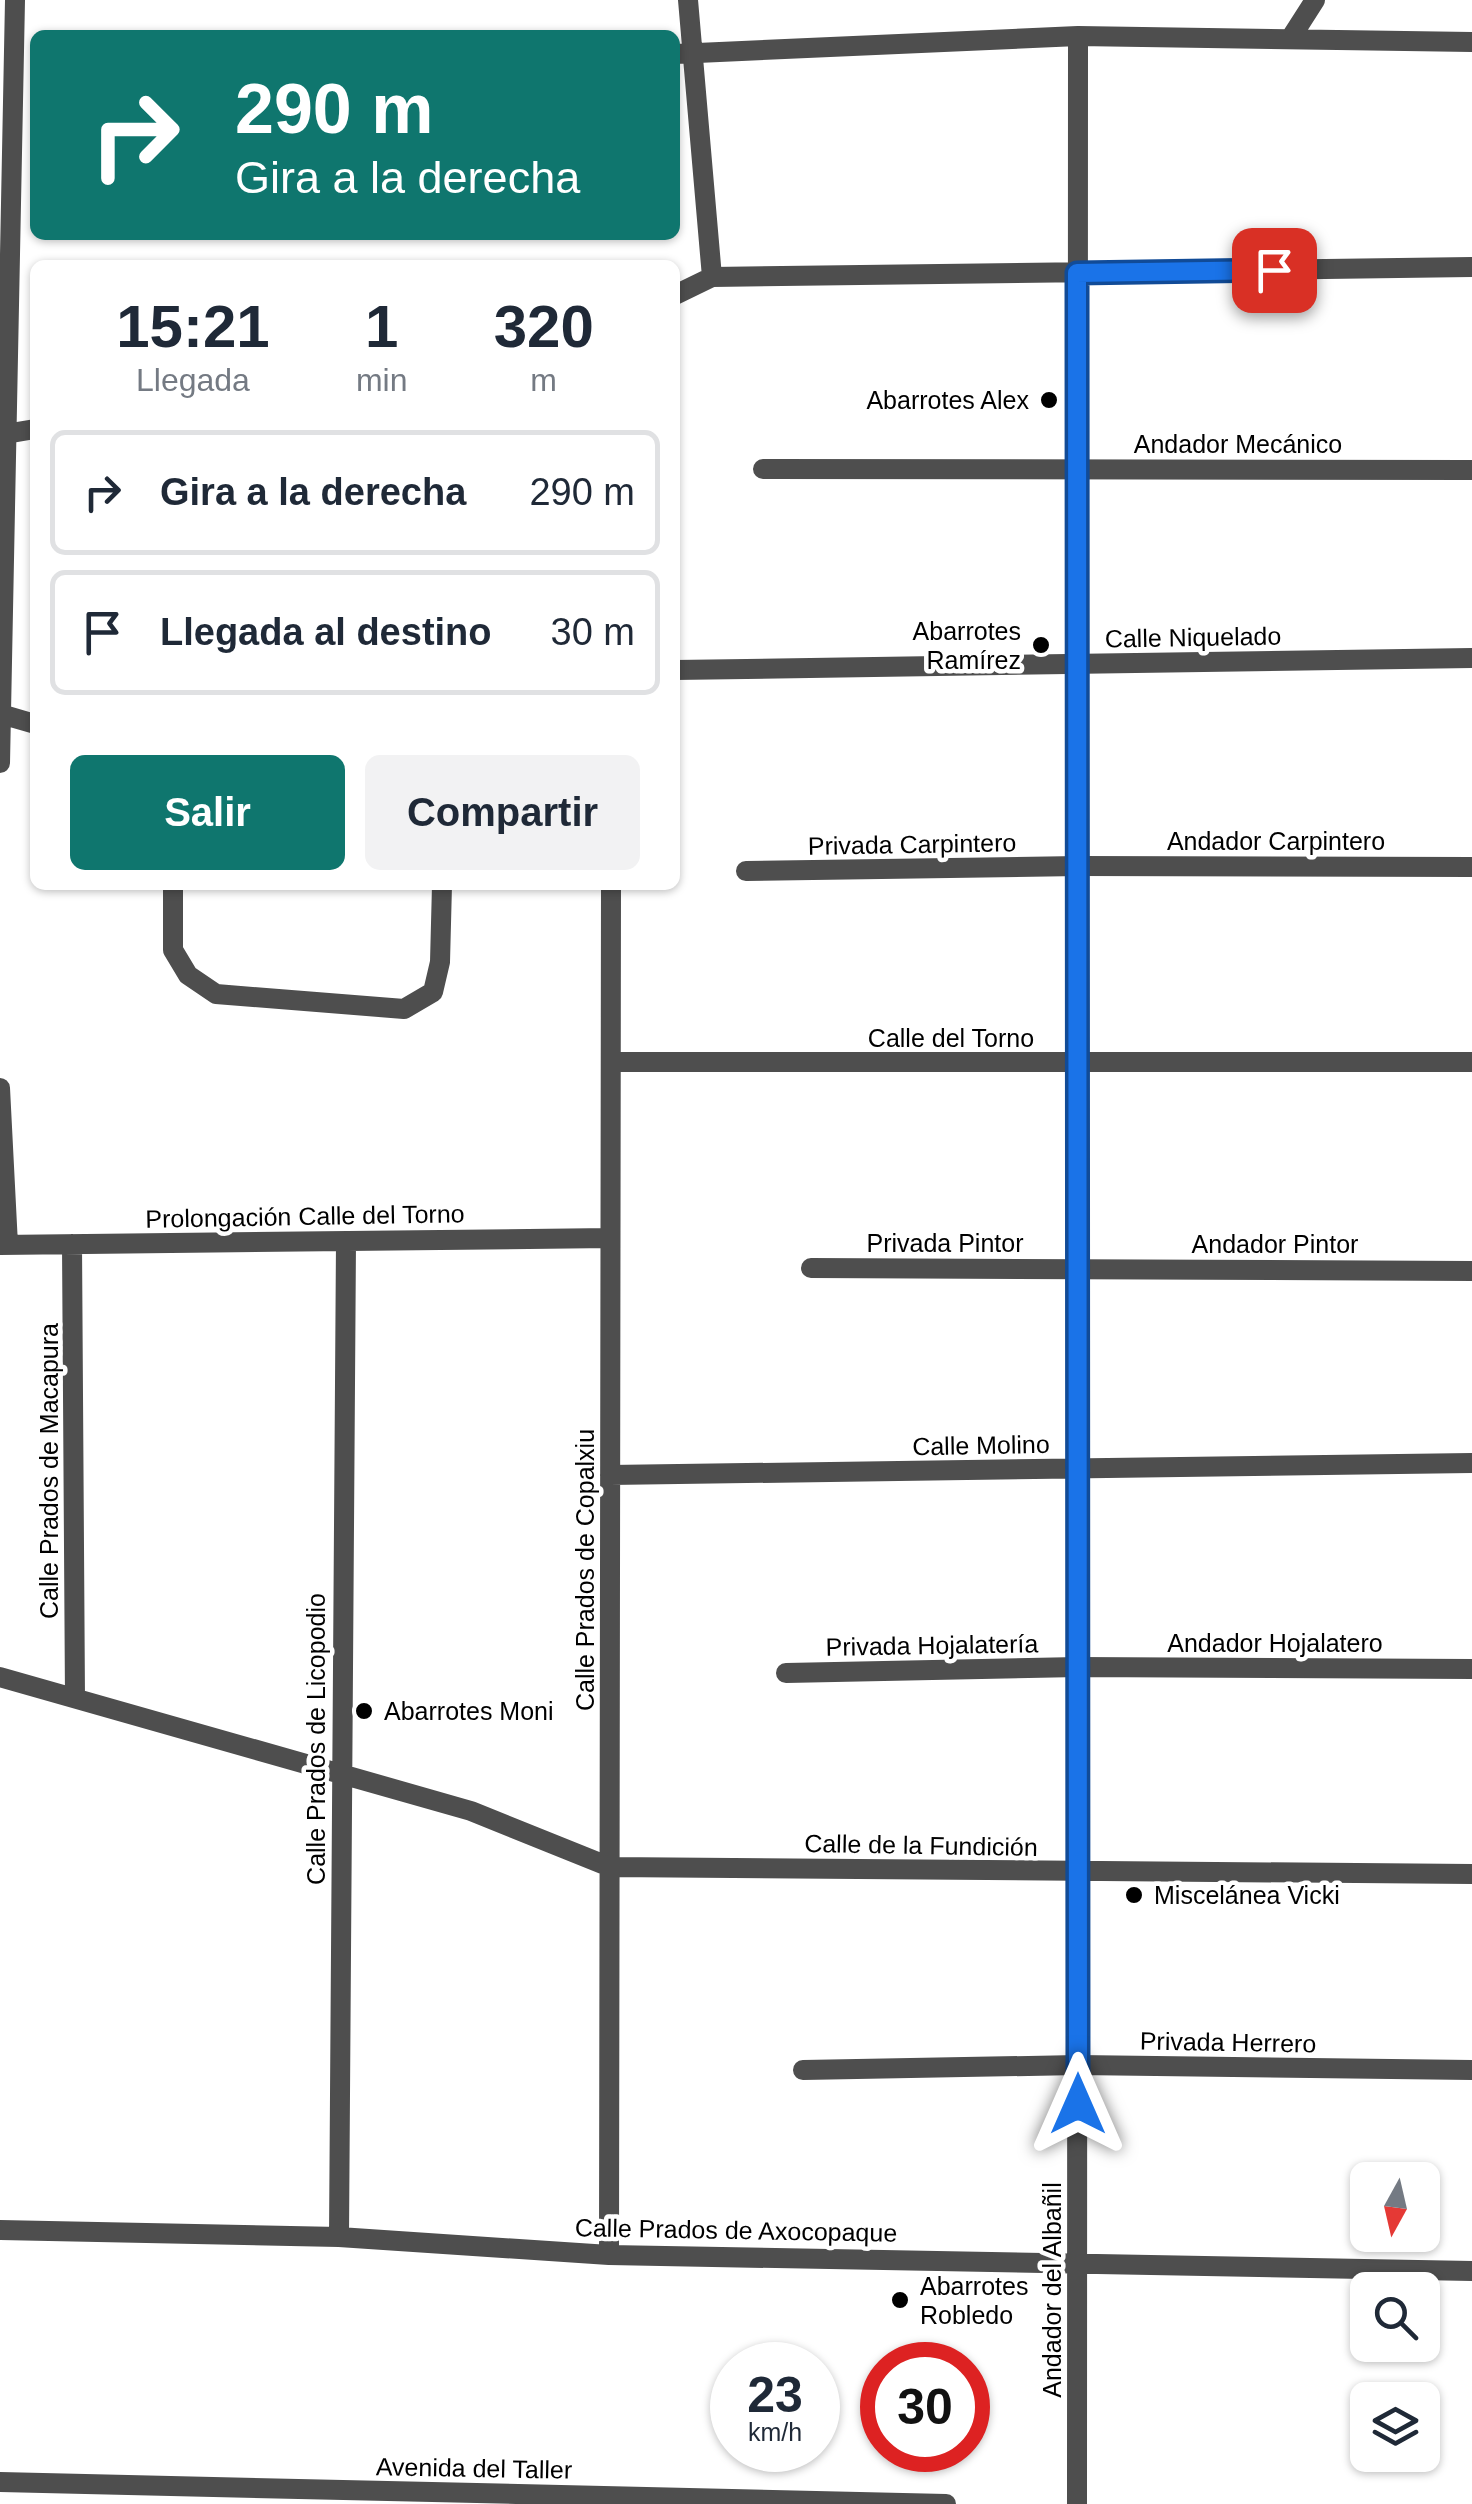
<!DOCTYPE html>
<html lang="es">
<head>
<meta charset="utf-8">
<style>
  :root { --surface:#fff; --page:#f2f2f3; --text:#1f2937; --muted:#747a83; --line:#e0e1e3; --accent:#0f766e }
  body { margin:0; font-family:Arial,sans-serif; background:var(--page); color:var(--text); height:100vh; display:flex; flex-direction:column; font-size:38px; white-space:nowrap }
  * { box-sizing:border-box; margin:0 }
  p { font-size:32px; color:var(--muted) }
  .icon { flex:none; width:55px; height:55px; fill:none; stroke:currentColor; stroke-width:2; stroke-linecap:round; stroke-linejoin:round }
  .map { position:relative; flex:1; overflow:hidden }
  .sheet { position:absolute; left:30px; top:260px; width:650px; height:630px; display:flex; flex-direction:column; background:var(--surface); border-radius:15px; box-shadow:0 2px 8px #0004 }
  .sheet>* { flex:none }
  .guide { position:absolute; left:30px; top:30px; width:650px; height:210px; border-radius:15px; box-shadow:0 2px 8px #0004; background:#0f766e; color:#fff; overflow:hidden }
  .needle { width:65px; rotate:188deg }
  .controls { position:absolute; left:1350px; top:2162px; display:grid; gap:20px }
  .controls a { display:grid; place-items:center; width:90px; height:90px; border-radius:15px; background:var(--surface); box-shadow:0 2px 8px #0004; font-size:50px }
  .speed { position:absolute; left:710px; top:2342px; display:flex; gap:20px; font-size:50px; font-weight:700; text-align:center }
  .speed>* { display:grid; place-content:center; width:130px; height:130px; border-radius:50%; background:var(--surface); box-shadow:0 2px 8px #0004; line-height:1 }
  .speed small { font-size:25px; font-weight:400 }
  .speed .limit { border:15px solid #d22; background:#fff; color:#111 }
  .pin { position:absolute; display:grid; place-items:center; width:85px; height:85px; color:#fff; margin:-42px; border-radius:20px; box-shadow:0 5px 15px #0006 }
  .me { position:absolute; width:110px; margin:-55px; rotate:0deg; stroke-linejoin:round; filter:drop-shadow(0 0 8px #0008) }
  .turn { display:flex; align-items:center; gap:35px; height:210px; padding:0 40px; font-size:45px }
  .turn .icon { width:130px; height:130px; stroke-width:2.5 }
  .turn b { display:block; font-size:70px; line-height:85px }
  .eta { display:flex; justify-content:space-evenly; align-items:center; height:170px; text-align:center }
  .eta b { font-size:60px; font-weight:600; line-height:70px }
  .primary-button { display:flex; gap:20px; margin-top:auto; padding:20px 40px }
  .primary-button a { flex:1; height:115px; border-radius:15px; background:var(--accent); color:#fff; font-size:40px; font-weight:600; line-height:115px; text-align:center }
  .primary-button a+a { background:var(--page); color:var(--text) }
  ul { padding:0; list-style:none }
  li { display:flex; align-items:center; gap:30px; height:125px; margin:0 20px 15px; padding:0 20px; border:5px solid var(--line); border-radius:15px }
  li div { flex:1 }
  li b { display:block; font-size:38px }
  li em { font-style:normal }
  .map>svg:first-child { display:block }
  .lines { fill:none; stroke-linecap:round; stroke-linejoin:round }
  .pedestrian { stroke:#4e4e4e; stroke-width:20 }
  .minor { stroke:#4e4e4e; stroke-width:20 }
  .route-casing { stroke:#114b97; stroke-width:25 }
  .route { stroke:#1a73e8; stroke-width:18 }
  .poi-dot { fill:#000; stroke:#fff; stroke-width:4 }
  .labels { text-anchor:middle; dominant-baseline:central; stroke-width:9; stroke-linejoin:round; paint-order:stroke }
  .poi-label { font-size:25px; fill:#000; stroke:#fff; text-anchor:start }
  .street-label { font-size:25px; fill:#000; stroke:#fff }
</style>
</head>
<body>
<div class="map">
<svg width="1472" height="2504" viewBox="0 0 1472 2504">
  <rect width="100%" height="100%" fill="#fff"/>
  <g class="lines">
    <path class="pedestrian" d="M 763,469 L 1472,470
      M 746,871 L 1079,866 L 1472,867
      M 811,1268 L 1472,1271
      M 786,1673 L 1078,1667 L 1472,1669
      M 803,2070 L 1078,2065 L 1472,2070"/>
    <path class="minor" d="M 688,0 L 712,277
      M 1292,36 L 1315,0
      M 675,54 L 1078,36 L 1472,42
      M 675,295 L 712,277 L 1472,267
      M 0,435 L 35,429
      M 675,670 L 1472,658
      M 1,714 L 35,724
      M 0,763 L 15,0
      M 173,885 L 173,950 L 188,975 L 216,994 L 404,1009 L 433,992 L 440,962 L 442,885
      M 611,1062 L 1472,1062
      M 0,1088 L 8,1245
      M 72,1244 L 75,1698
      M 0,1245 L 610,1238
      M 610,1475 L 1472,1463
      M 0,1677 L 471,1811 L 610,1867 L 1472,1874
      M 0,2230 L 339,2237 L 609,2255 L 1472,2271
      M 339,2237 L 346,1241
      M 609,2255 L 611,885
      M 0,2482 L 946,2504
      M 1077,2504 L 1078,36"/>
  </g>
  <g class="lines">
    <g class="route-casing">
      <path id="route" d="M 1078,2104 L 1077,273 L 1274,270"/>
    </g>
    <use href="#route" class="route"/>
  </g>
  <g class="poi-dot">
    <circle cx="1049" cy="400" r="10"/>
    <circle cx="1041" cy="645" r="10"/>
    <circle cx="364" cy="1711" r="10"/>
    <circle cx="1134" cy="1895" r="10"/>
    <circle cx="900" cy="2300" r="10"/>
  </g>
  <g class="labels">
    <g class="poi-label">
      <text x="1029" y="400" text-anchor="end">Abarrotes Alex</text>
      <text x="1021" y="631" text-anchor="end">Abarrotes<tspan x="1021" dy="29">Ramírez</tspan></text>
      <text x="384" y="1711">Abarrotes Moni</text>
      <text x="1154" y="1895">Miscelánea Vicki</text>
      <text x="920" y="2286">Abarrotes<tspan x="920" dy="29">Robledo</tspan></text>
    </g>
    <g class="street-label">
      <text x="1238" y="444">Andador Mecánico</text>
      <text transform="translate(1193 637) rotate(-1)">Calle Niquelado</text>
      <text x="1276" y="841">Andador Carpintero</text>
      <text transform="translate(912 844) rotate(-1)">Privada Carpintero</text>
      <text x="951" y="1038">Calle del Torno</text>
      <text transform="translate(305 1216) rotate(-1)">Prolongación Calle del Torno</text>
      <text x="945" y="1243">Privada Pintor</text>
      <text x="1275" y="1244">Andador Pintor</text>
      <text transform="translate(981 1445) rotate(-1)">Calle Molino</text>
      <text transform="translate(49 1471) rotate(-90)">Calle Prados de Macapura</text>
      <text transform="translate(585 1570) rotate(-90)">Calle Prados de Copalxiu</text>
      <text x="1275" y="1643">Andador Hojalatero</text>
      <text transform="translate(932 1645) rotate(-1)">Privada Hojalatería</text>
      <text transform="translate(316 1739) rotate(-90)">Calle Prados de Licopodio</text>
      <text transform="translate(921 1845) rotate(1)">Calle de la Fundición</text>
      <text transform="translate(1228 2042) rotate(1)">Privada Herrero</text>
      <text transform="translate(736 2230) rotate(1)">Calle Prados de Axocopaque</text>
      <text transform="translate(1052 2290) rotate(-90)">Andador del Albañil</text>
      <text transform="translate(474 2468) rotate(1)">Avenida del Taller</text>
    </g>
  </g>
</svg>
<div class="controls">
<a><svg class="needle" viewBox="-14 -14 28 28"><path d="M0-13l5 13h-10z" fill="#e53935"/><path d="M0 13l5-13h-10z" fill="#747a83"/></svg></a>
<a><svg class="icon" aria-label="search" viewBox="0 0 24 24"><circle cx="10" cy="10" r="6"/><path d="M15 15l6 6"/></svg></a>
<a><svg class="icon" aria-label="layers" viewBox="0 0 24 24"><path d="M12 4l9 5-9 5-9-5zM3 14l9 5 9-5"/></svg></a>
</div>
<div class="speed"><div>23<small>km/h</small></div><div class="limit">30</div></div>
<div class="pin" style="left:1274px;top:270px;background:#d93025"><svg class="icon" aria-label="arrive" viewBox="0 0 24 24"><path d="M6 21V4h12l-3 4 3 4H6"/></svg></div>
<svg class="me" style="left:1078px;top:2104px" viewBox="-20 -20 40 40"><path d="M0-17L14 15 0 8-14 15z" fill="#1a73e8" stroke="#fff" stroke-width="4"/></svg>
<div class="guide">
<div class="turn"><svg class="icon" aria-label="right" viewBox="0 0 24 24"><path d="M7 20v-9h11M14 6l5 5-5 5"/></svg><div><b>290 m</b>Gira a la derecha</div></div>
</div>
<section class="sheet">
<div class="eta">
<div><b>15:21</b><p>Llegada</p></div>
<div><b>1</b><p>min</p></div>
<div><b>320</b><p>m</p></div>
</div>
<ul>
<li><svg class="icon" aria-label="right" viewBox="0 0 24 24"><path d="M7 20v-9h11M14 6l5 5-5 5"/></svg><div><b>Gira a la derecha</b></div><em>290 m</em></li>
<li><svg class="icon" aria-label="arrive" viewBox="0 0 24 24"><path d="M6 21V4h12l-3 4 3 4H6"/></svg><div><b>Llegada al destino</b></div><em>30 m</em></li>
</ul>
<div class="primary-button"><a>Salir</a><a>Compartir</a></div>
</section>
</div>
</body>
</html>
